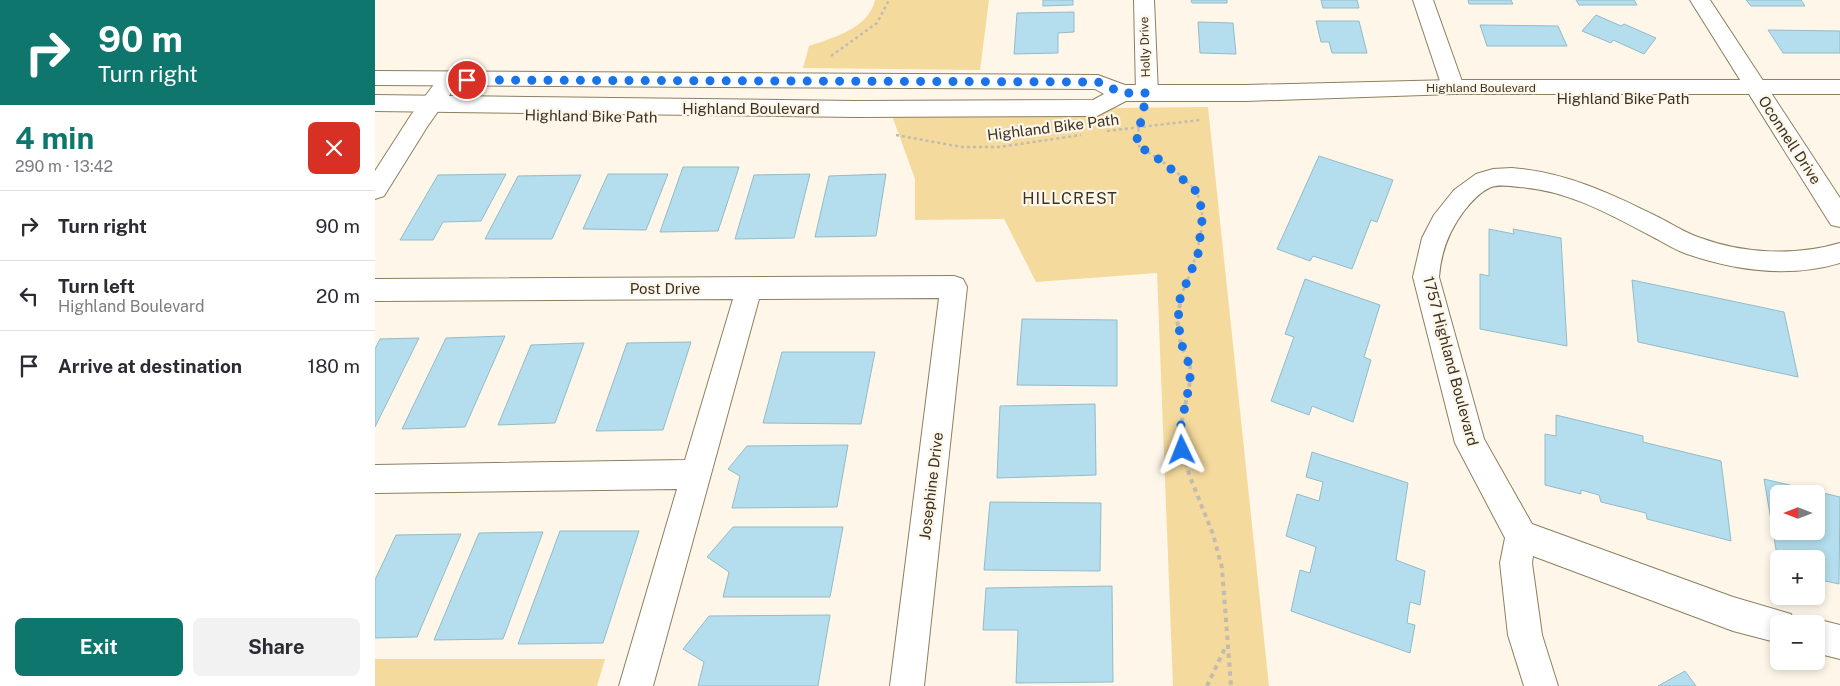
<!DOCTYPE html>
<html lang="en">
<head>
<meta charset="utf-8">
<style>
  :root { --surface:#fff; --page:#f2f2f3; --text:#2b2b33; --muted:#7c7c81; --line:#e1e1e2; --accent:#0f766e }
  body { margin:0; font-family:"Public Sans",sans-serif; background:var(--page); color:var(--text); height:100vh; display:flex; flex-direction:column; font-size:19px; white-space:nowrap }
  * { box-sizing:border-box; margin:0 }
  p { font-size:16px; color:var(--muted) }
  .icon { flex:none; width:28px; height:28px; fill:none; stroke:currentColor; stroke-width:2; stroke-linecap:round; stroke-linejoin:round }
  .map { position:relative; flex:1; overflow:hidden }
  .drawer { display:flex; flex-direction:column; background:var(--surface); width:375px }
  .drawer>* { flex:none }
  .guide { background:#0f766e; color:#fff; overflow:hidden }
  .needle { width:32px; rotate:270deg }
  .controls { position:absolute; left:1395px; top:485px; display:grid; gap:10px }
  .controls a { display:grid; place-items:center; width:55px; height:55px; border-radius:8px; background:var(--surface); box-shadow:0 2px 8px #0003; font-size:25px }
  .pin { position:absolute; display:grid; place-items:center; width:42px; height:42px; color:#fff; margin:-21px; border:2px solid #fff; border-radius:50%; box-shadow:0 1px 5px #0007 }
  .me { position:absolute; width:55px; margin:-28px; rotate:358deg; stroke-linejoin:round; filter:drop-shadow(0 0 4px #0008) }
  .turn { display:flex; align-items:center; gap:18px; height:105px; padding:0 15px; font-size:22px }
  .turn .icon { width:65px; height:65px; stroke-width:2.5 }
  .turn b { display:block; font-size:35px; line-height:42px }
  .round { display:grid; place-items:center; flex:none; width:52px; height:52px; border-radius:8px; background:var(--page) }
  .overview { display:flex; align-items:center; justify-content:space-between; height:85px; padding:0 15px }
  h1 { font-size:30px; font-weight:700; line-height:38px; color:var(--accent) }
  .primary-button { display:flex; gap:10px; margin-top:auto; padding:10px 15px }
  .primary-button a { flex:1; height:58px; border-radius:8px; background:var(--accent); color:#fff; font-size:20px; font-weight:700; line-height:58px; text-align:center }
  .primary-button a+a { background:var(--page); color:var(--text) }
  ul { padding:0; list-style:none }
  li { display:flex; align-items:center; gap:15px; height:70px; padding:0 15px; border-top:1px solid var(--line) }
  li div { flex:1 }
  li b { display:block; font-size:19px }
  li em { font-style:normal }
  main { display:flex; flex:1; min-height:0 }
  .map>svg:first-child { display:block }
  .green { fill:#f5da9e }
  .building { fill:#b4deed; stroke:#92bbca; fill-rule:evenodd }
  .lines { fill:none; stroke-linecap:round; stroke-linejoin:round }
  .minor-casing { stroke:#8d7f5f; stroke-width:2 }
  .major-casing { stroke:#8d7f5f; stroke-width:2 }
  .path-far1 { stroke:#c3bcae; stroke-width:2.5; stroke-dasharray:3 3; stroke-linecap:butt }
  .path { stroke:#c3bcae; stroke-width:4; stroke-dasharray:4.5 4.5; stroke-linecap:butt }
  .minor { fill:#fff; fill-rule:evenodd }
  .major { fill:#fff; fill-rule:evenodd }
  .route { stroke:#1a73e8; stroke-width:9; stroke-dasharray:0 16.2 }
  .labels { text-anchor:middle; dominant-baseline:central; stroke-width:4.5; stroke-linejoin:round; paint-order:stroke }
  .far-street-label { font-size:12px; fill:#393325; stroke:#fef7e9 }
  .street-label { font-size:15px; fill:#393325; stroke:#fef7e9 }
  .neighbourhood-label { font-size:16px; letter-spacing:1px; fill:#393325; stroke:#fef7e9 }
</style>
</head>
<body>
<main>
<section class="drawer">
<div class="guide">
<div class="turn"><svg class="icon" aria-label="right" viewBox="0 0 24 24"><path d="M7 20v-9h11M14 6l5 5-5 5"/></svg><div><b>90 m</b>Turn right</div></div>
</div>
<div class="overview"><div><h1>4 min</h1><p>290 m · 13:42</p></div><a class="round" style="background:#d93025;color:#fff"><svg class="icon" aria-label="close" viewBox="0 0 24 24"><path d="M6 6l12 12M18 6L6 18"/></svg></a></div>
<ul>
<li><svg class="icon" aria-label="right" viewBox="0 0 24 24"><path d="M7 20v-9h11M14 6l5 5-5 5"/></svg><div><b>Turn right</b></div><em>90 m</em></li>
<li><svg class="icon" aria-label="left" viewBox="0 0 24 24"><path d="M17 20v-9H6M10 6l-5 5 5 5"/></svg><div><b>Turn left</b><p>Highland Boulevard</p></div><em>20 m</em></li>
<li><svg class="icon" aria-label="arrive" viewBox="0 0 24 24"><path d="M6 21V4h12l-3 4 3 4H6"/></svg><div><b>Arrive at destination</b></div><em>180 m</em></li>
</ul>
<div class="primary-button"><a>Exit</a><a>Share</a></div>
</section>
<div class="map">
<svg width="1465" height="686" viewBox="0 0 1465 686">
  <rect width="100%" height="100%" fill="#fef7e9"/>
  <path class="green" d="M 500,0 L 614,0 L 605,70 L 428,68 L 434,46 C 459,37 493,29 500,0 Z
    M 833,107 L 894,686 L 798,686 L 782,273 L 661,282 L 629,219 L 540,220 L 540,179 L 515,110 Z
    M 0,659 L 230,659 L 222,686 L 0,686 Z"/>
  <path class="building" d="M 668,0 L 698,0 L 698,5 L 668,6 Z
    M 816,0 L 852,0 L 852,3 L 817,3 Z
    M 946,0 L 982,0 L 984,8 L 948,8 Z
    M 1093,0 L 1136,0 L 1138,4 L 1094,4 Z
    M 1201,0 L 1259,0 L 1262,5 L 1204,5 Z
    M 1371,0 L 1426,0 L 1430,6 L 1376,6 Z
    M 699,12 L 699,32 L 683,33 L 683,53 L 639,54 L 642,13 Z
    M 1221,15 L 1246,26 L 1249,24 L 1281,38 L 1269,54 L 1238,40 L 1236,43 L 1207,31 Z
    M 941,21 L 984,21 L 992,53 L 957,53 L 954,42 L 946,42 Z
    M 823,22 L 858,23 L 861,54 L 825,53 Z
    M 1105,25 L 1183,26 L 1192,46 L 1112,46 Z
    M 1393,30 L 1465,31 L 1465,53 L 1408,53 Z
    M 944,156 L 1018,180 L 1002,222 L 996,220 L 977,269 L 938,256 L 935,261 L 902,249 Z
    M 308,167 L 364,167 L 343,231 L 285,232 Z
    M 131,174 L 106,221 L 68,222 L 58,240 L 25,240 L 63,175 Z
    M 233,174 L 293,174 L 271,230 L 208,229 Z
    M 435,174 L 419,238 L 360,239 L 379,175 Z
    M 511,174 L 501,236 L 440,237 L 454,176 Z
    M 206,175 L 177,239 L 110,239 L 143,176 Z
    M 1114,229 L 1139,234 L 1138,229 L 1186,238 L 1192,346 L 1105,329 L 1105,274 L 1114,276 Z
    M 930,279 L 1005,305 L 989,357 L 996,360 L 978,422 L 937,406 L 934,415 L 896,401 L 919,337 L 910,334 Z
    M 1257,280 L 1409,312 L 1423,377 L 1263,342 Z
    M 647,319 L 742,320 L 742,386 L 642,385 Z
    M 130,336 L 90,427 L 27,429 L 71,338 Z
    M 44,338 L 0,427 L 0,349 L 5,339 Z
    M 316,342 L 288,430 L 221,431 L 252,343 Z
    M 209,343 L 180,423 L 123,425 L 156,345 Z
    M 407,352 L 500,352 L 486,424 L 388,423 Z
    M 720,404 L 721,475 L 622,478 L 625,406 Z
    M 1181,415 L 1268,436 L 1268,442 L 1346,461 L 1356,541 L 1272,519 L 1271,513 L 1226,502 L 1224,495 L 1206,490 L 1206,494 L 1170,485 L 1170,434 L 1181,436 Z
    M 473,445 L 462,507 L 357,508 L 365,476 L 353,469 L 372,446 Z
    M 937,452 L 1033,483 L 1021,560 L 1050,571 L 1045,605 L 1035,602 L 1032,623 L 1040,625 L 1035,653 L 916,611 L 925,570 L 935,573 L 941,547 L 911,536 L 922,494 L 944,501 L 948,482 L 931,477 Z
    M 1389,479 L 1465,497 L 1464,584 L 1441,579 L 1441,559 L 1404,559 L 1404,567 ZM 1404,494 L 1441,494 L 1441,531 L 1404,531 Z
    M 615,502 L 726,503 L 725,571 L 609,570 Z
    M 358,527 L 468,527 L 455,597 L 348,597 L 354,572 L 332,557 Z
    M 185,531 L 264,531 L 228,643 L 143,644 Z
    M 168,532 L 128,639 L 59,640 L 104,533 Z
    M 86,534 L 42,637 L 0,638 L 0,580 L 21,535 Z
    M 737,586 L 738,682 L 641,683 L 643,630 L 608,630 L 611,588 Z
    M 455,615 L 443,686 L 323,686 L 329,662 L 308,649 L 334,616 Z
    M 1310,671 L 1321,686 L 1283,686 Z"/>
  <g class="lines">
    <g class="minor-casing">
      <path id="minor" d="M 759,0 L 779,0 L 783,93 L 780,98 L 772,101 L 764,98 L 761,93 Z
        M 1038,0 L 1058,0 L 1089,87 L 1086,92 L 1078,94 L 1070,92 L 1067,87 Z
        M 1315,0 L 1335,0 L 1465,198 L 1465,227 L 1456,225 Z
        M 74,73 L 82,75 L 85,80 L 52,127 L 9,196 L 0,199 L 0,171 L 36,115 L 66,75 Z
        M 1137,168 C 1190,172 1235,193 1281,216 C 1296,223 1310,233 1326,238 C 1369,254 1421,256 1465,243 L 1465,263 C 1415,278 1362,271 1312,254 C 1300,250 1290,243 1278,237 C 1236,215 1193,190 1144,187 C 1135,186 1123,184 1114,188 C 1104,193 1096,202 1089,211 C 1074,231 1066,251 1064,277 L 1109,439 L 1157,524 L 1358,597 L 1416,614 L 1420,624 L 1404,624 L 1404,643 L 1358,631 L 1158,556 L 1157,563 L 1167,635 L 1183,686 L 1149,686 L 1133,635 L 1125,563 L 1130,538 L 1080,443 L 1038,277 L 1047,238 L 1059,215 L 1079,190 L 1101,174 L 1118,169 Z
        M 579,276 L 588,279 L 592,287 L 549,686 L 515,686 L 564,298 L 384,299 L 278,686 L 244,686 L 302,489 L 0,493 L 0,465 L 310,460 L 358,299 L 0,301 L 0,279 Z
        M 1441,619 L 1465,625 L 1465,659 L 1441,653 L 1441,624 L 1430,624 Z"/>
    </g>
    <g class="major-casing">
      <path id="major" d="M 0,71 L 723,75 L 750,85 L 871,85 L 1078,80 L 1465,80 L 1465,94 L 1078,94 L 871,101 L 751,101 L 722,116 L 480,117 L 0,111 L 0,95 L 480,101 L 718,100 L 729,94 L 720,89 L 0,85 Z"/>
    </g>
    <path class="path-far1" d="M 456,56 L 502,23 L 514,0
      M 766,117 L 761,144 C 780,157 804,171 819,189 C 839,214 817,270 806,296
      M 732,131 L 825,120
      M 521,135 L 587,147 L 624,147 L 706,135"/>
    <path class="path" d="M 807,295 L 802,318 L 805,340 L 815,367 L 815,382 L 806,425 L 807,450 L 815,477 L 838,534 L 847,568 L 856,686
      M 832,686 L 851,646"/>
    <use href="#minor" class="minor"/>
    <use href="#major" class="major"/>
  </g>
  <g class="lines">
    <path class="route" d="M 92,80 L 723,82 L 747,93 L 772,93 L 761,144 L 788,162 L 820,190 L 828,212 L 823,254 L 803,304 L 805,340 L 815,367 L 815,382 L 806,425 L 807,450"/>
  </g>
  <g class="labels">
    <g class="far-street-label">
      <text transform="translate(770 47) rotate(-92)">Holly Drive</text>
      <text x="1106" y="88">Highland Boulevard</text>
    </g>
    <g class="street-label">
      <text x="1248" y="98">Highland Bike Path</text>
      <text x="376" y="108">Highland Boulevard</text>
      <text transform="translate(216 116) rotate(1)">Highland Bike Path</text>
      <text transform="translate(678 127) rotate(-7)">Highland Bike Path</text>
      <text transform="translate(1415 140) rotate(57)">Oconnell Drive</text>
      <text x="290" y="288">Post Drive</text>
      <text transform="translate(1076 361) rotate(75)">1757 Highland Boulevard</text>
      <text transform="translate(556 486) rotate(-83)">Josephine Drive</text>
    </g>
    <g class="neighbourhood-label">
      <text x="695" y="198">HILLCREST</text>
    </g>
  </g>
</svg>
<div class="controls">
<a><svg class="needle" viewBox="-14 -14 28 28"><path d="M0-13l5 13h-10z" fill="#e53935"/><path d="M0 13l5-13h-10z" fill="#7c7c81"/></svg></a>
<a>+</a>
<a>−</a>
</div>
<div class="pin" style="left:92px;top:80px;background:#d93025"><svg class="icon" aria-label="arrive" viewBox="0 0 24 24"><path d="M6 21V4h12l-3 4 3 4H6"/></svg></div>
<svg class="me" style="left:807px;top:450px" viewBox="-20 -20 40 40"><path d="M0-17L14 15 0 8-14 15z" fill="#1a73e8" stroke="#fff" stroke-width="4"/></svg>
</div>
</main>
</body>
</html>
